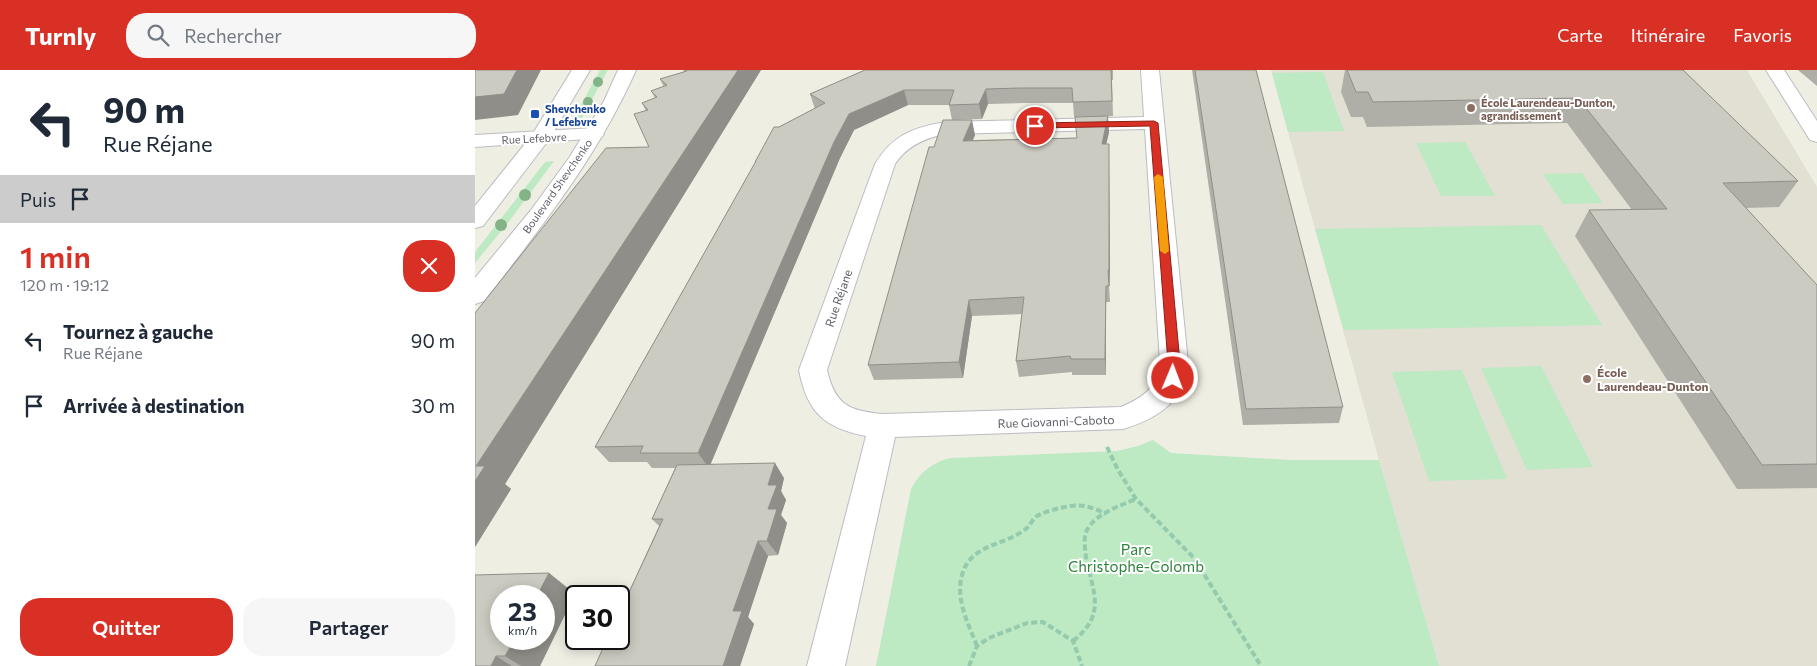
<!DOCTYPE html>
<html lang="fr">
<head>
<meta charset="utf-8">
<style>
  :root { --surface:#fff; --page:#f6f6f7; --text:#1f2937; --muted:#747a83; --accent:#d93025 }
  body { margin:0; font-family:Commissioner,sans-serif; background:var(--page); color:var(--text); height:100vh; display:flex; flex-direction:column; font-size:19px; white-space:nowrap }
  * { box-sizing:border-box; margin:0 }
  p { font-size:16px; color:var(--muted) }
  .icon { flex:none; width:28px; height:28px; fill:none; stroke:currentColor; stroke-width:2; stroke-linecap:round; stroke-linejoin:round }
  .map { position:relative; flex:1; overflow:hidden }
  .side { display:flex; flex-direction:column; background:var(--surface); width:475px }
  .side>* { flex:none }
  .hud { background:#fff; color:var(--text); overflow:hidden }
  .speed { position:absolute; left:15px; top:515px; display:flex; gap:10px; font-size:25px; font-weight:700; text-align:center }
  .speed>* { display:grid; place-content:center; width:65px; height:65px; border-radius:50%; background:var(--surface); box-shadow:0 2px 12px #0003; line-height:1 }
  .speed small { font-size:12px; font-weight:400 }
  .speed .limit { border:2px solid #111; border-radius:8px; background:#fff; color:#111 }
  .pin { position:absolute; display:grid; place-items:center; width:42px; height:42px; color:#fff; margin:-21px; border:2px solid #fff; border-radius:50%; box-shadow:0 1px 5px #0007 }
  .me { position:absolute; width:55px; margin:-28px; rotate:1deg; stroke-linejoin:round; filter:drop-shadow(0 0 4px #0008) }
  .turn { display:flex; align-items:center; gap:18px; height:105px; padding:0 20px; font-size:22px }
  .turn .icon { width:65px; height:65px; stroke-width:2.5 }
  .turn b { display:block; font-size:35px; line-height:42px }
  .then { display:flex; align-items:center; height:48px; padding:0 20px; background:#0003; gap:10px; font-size:19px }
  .round { display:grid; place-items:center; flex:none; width:52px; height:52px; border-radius:20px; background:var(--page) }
  .overview { display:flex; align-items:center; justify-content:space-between; height:85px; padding:0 20px }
  h1 { font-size:30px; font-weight:600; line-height:38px; color:var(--accent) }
  .button { display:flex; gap:10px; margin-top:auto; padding:10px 20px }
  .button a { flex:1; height:58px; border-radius:20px; background:var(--accent); color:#fff; font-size:20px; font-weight:600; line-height:58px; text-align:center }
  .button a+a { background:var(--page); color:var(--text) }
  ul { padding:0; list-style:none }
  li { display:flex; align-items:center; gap:15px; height:65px; padding:0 20px }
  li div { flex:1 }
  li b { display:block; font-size:19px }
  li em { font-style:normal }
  header { display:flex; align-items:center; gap:30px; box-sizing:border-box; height:70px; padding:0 25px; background:var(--accent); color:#fff }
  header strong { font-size:24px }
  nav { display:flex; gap:28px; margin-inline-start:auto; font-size:18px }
  .search { width:350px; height:45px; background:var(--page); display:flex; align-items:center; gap:12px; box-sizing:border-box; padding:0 18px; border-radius:20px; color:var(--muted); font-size:19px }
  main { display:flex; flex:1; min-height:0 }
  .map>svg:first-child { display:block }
  .education { fill:#e1e0d3 }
  .green { fill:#bde9c3 }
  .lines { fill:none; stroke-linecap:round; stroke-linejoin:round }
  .minor-casing { stroke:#bbbcc3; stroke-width:2 }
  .tertiary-casing { stroke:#bbbcc3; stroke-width:2 }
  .path { stroke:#95caac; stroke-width:4; stroke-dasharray:6 3; stroke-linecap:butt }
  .minor { fill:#fff; fill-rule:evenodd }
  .tertiary { fill:#fff; fill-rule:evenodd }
  .tree { fill:#84b387 }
  .wall { fill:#afafa7 }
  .shaded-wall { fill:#8f8e88 }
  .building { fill:#cccbc2; stroke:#8f8e88 }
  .route { fill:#d93025; stroke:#8d1f18 }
  .slow { fill:#f59e0b }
  .education-dot { fill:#8d6e63; stroke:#fff; stroke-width:2 }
  .transit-dot { fill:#1a4fb4; stroke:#fff; stroke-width:2 }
  .labels { text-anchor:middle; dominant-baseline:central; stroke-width:4; stroke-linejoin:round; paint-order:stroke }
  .far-education-label { font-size:11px; font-weight:bold; fill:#785e54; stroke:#fff; text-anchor:start }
  .far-transit-label { font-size:11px; font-weight:bold; fill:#164399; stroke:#fff; text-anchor:start }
  .far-street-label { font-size:11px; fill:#5b5e65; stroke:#fff }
  .street-label { font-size:12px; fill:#5b5e65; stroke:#fff }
  .education-label { font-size:12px; font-weight:bold; fill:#785e54; stroke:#fff; text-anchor:start }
  .near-park-label { font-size:15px; fill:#2d823c; stroke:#fff }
</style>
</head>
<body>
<header>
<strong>Turnly</strong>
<div class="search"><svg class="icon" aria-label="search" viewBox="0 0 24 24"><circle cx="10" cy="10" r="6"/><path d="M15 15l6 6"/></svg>Rechercher</div>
<nav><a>Carte</a><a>Itinéraire</a><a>Favoris</a></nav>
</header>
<main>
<section class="side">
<div class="hud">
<div class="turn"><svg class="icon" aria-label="left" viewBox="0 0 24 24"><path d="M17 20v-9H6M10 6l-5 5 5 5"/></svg><div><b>90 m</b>Rue Réjane</div></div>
<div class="then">Puis<svg class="icon" aria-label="arrive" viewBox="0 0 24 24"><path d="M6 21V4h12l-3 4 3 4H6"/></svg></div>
</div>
<div class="overview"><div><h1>1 min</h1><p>120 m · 19:12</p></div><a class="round" style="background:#d93025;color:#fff"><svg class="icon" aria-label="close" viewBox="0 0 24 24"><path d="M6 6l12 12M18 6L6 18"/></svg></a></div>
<ul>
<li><svg class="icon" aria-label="left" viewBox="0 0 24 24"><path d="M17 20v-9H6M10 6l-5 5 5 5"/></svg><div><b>Tournez à gauche</b><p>Rue Réjane</p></div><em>90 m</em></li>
<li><svg class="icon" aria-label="arrive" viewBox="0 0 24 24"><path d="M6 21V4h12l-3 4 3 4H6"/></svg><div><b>Arrivée à destination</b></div><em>30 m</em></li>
</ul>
<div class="button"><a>Quitter</a><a>Partager</a></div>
</section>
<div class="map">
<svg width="1342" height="596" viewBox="0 0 1342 596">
  <rect width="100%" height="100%" fill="#efeee3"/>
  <path class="education" d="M 796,0 L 1272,0 L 1342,117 L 1342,596 L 964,596 L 904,390 Z"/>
  <path class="green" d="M 125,0 L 133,0 L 107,48 L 99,48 Z
    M 848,2 L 869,61 L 813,62 L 797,3 Z
    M 990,72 L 1020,126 L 966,126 L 941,73 Z
    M 79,91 L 32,154 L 0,193 L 0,182 L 70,92 Z
    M 1107,103 L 1128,133 L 1088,134 L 1068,104 Z
    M 1066,155 L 1127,255 L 869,260 L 840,159 Z
    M 1066,296 L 1118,397 L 1052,400 L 1006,298 Z
    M 987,300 L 1032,409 L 954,411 L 917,302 Z
    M 678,370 L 696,383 L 816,390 L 904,390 L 964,596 L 401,596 L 436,419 C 445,402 457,393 475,388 L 642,381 L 663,376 Z"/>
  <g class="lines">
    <g class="minor-casing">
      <path id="minor" d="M 666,0 L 684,0 L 713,293 C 707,333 684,348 648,359 L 420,367 L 370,596 L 332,596 L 391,366 C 349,358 332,342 324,300 L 400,94 C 418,65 437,58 470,52 L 669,47 ZM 670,59 L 685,293 C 681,319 669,327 646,337 L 408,344 C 374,341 360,335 352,300 L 420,94 C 432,76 450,68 470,64 Z
        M 1291,0 L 1309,0 L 1342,51 L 1342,72 L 1335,70 Z
        M 119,58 L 126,60 L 129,64 L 126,68 L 0,77 L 0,65 Z"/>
    </g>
    <g class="tertiary-casing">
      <path id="tertiary" d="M 97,0 L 115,0 L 75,68 L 8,156 L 0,158 L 0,136 L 57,65 Z
        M 143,0 L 161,0 C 123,86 66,158 9,231 L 0,234 L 0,208 L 56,140 L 94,88 L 129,31 Z"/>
    </g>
    <path class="path" d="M 632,377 L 643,400 L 661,429 L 719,488 L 786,596
      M 598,571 C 632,544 618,523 611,487 C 610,478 608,468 612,460 C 620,444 646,435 661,429
      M 502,576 C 493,553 479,527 488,502 C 497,474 532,475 552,458 C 556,455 557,449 562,446 C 571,441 584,438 595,436 C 609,434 619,438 631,444
      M 494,596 L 502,576 L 514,568 L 552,553 L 568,552 L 598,571 L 607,596"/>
    <use href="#minor" class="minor"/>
    <use href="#tertiary" class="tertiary"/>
  </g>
  <g class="tree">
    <circle cx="123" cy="12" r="5"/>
    <circle cx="113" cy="32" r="5"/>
    <circle cx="50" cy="125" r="6"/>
    <circle cx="26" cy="155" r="6"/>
  </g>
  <path class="wall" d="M 208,0 L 286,0 L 30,414 L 36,419 L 0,477 L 0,243 L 174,77 L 171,41 L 167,33 L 180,28 L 176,21 L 189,17 L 185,9 L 209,2 Z
    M 390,0 L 638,0 L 638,10 L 637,10 L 638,46 L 599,47 L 598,33 L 548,33 L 513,34 L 507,49 L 477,50 L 474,35 L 433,35 L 379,60 L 365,88 L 235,394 L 309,408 L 306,421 L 311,430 L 306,445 L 312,453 L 303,485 L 293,486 L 273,547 L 279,554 L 265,596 L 120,596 L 184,456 L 177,449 L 200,398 L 177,398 L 172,392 L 134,392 L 120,377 L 280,93 L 280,92 L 304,57 L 340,39 L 335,24 Z
    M 717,0 L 781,0 L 868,337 L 864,353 L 768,355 Z
    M 870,0 L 1208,0 L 1323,111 L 1304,137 L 1271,138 L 1342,215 L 1342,418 L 1262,419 L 1100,166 L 1114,140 L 1157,140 L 1092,53 L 892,57 L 888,47 L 876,47 L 866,22 Z
    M 1323,0 L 1342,0 L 1342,16 Z
    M 634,62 L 631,74 L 634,74 L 634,89 L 635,216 L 634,216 L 635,232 L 631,232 L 631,305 L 597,305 L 597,302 L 544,307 L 541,291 L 547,244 L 497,246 L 488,308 L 399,310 L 393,295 L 459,77 L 500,65 L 498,70 L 601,68 Z
    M 74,503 L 100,524 L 65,596 L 0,596 Z"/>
  <path class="shaded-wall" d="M 42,0 L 66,0 L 43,45 L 0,50 L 0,27 Z
    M 263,0 L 286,0 L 30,414 L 36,419 L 0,477 L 0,411 L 1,396 Z
    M 511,19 L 513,34 L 507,49 L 504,34 Z
    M 429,20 L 433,35 L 379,60 L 365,88 L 234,398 L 223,383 L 359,72 L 374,44 Z
    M 633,46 L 634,62 L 628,89 L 627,74 Z
    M 497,50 L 500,65 L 491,86 L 488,71 Z
    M 634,74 L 634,89 L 635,216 L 634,200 Z
    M 631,216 L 631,305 L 630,289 Z
    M 494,230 L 497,246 L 488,308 L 484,292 Z
    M 300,393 L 309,408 L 306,421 L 311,430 L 306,445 L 312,453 L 303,485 L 292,471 L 293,415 Z
    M 283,471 L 293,486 L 273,547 L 279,554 L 265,596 L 248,596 L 258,541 Z
    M 74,503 L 100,524 L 65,596 L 46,596 L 30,586 L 40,569 L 69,569 L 69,526 L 62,526 Z
    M 21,586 L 37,596 L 16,596 Z"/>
  <path class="building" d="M 0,0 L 42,0 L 29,24 L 0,27 Z
    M 211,0 L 263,0 L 1,396 L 10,396 L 0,411 L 0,243 L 131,78 L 174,77 L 159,44 L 173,40 L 167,33 L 182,27 L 176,21 L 192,15 L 185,9 L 212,1 Z
    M 390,0 L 636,0 L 637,31 L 598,32 L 597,18 L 546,18 L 511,19 L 504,34 L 474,35 L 479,20 L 429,20 L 374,44 L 359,72 L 223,383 L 165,383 L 168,376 L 120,377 L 281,91 L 280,92 L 299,57 L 304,57 L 350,33 L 335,24 Z
    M 720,0 L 781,0 L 868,337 L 771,339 Z
    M 872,0 L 1208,0 L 1323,111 L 1248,113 L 1342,215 L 1342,394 L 1287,395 L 1114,140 L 1192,139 L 1103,28 L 898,32 L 893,22 L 881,22 Z
    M 633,46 L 627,74 L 634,74 L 634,200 L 633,200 L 634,216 L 631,216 L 630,289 L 596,289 L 595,286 L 541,291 L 549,227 L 494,230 L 484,292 L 393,295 L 454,77 L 459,77 L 468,50 L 497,50 L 488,71 L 602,68 L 600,47 Z
    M 300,393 L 293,415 L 302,415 L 293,439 L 302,439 L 292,471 L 283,471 L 258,541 L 267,541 L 248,596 L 120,596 L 132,569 L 144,569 L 144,544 L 188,449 L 177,449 L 202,395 Z
    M 74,503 L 62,526 L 26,526 L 26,569 L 40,569 L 30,586 L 21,586 L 16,596 L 0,596 L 0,505 Z"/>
  <path class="route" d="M 679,51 L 683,53 L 705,293 L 703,308 L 698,313 L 692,308 L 693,293 L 675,56 L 560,58 L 556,56 L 560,53 Z"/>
  <path class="slow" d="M 683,104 L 688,107 L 694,181 L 690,184 L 685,181 L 679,107 Z"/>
  <g class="education-dot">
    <circle cx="996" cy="38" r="5"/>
    <circle cx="1112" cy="309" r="5"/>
  </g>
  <rect class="transit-dot" x="55" y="39" width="10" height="10" rx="2.5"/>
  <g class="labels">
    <g class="far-education-label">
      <text x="1006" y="32">École Laurendeau-Dunton,<tspan x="1006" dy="13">agrandissement</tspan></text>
    </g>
    <g class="far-transit-label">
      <text x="70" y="38">Shevchenko<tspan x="70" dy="13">/ Lefebvre</tspan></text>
    </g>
    <g class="far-street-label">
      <text transform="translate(59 68) rotate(-3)">Rue Lefebvre</text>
      <text transform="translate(82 116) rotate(-55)">Boulevard Shevchenko</text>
    </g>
    <g class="street-label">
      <text transform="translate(363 228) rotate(-71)">Rue Réjane</text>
      <text transform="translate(581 351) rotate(-2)">Rue Giovanni-Caboto</text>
    </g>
    <g class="education-label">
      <text x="1122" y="302">École<tspan x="1122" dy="14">Laurendeau-Dunton</tspan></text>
    </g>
    <g class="near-park-label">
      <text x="661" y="479">Parc<tspan x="661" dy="17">Christophe-Colomb</tspan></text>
    </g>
  </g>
</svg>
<div class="speed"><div>23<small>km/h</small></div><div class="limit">30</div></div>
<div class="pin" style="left:560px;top:56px;background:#d93025"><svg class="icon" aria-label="arrive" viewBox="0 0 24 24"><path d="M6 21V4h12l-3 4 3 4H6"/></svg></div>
<svg class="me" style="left:698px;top:308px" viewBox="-20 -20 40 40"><circle r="17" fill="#d93025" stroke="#fff" stroke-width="3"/><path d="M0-11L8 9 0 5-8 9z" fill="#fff"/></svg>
</div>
</main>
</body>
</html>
